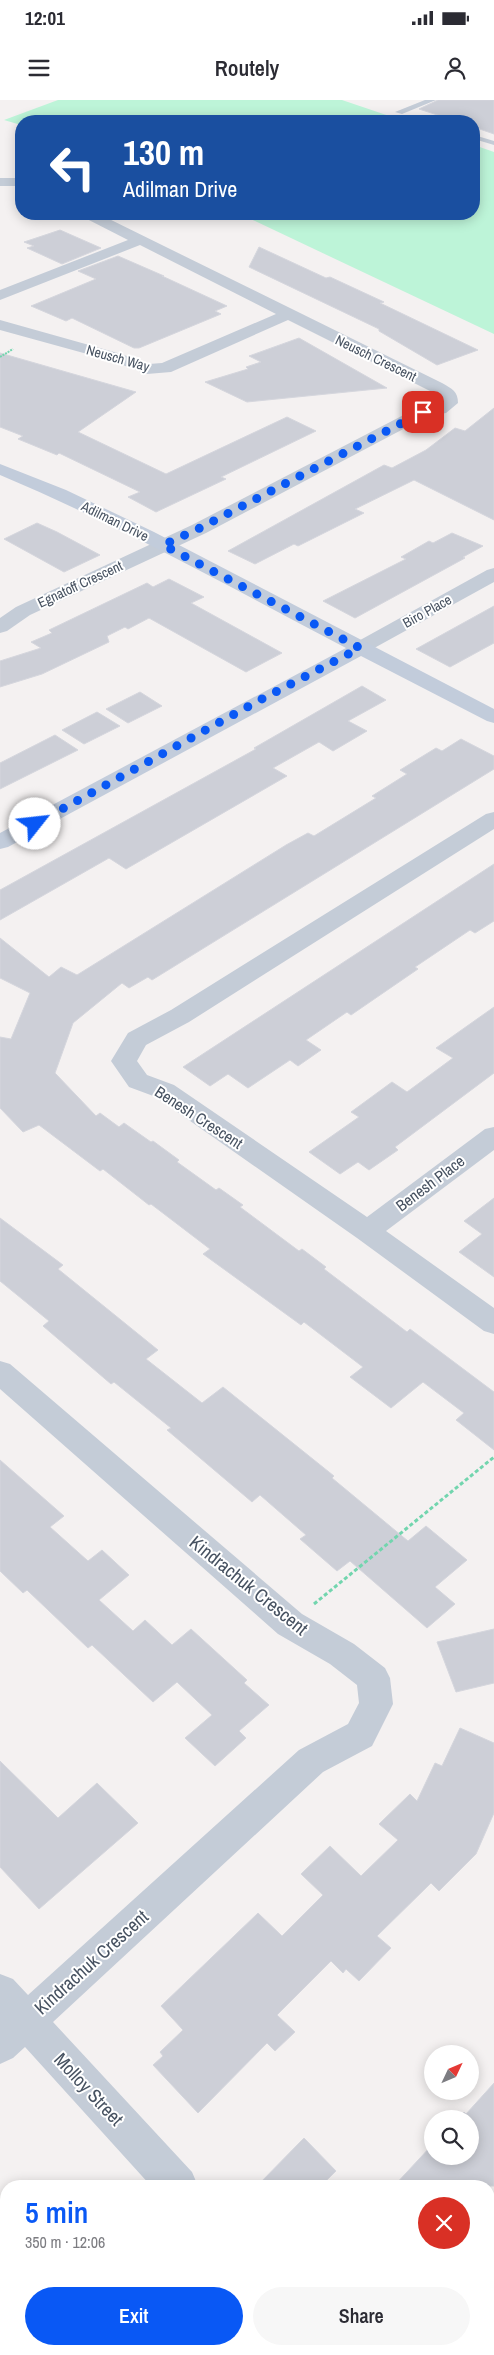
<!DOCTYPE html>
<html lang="en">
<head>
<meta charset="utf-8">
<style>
  :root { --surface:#fff; --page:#f7f7f7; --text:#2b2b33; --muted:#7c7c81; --accent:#0958f5 }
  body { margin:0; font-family:"Archivo Narrow",sans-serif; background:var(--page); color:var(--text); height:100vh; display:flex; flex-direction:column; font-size:19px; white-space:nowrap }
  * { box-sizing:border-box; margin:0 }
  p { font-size:16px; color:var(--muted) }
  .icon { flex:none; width:28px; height:28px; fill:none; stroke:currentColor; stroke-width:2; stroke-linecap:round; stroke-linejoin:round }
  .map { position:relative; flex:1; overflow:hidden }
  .panel { position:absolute; left:0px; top:2080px; width:495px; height:175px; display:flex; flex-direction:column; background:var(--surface); border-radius:20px 20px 0 0; box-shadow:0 2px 12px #0003 }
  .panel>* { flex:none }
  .hud { position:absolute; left:15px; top:15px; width:465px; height:105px; border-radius:20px; box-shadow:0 2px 12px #0003; background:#1a4fa0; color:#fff; overflow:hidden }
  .needle { width:32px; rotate:46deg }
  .buttons { position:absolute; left:424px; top:1945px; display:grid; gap:10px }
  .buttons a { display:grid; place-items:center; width:55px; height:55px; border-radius:50%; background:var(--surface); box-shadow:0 2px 12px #0003; font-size:25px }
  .pin { position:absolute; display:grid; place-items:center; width:42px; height:42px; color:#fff; margin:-21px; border-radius:10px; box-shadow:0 2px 8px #0006 }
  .me { position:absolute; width:55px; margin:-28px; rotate:61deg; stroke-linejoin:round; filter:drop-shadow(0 0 4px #0008) }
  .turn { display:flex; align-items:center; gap:18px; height:105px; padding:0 25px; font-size:22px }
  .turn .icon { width:65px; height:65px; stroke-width:2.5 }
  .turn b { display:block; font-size:35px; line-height:42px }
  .round { display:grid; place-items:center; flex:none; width:52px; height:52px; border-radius:26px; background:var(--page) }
  .overview { display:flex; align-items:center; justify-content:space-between; height:85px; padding:0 25px }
  h1 { font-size:30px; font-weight:600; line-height:38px; color:var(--accent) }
  .action { display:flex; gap:10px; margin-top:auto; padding:10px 25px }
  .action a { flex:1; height:58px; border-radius:30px; background:var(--accent); color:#fff; font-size:20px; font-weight:600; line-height:58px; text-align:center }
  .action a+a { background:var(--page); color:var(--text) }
  .status { display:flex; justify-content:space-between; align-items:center; height:35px; padding:0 25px; background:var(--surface); direction:ltr }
  .status svg { height:14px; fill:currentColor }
  header { display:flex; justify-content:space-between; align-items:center; height:65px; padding:0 25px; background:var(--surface); font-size:22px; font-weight:600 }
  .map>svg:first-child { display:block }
  .green { fill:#bdf4d8 }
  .building { fill:#cdcfd7; stroke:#d5d6dd }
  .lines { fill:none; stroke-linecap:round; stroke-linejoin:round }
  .path-far1 { stroke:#72d5ae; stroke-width:2; stroke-dasharray:2 1; stroke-linecap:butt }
  .path { stroke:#72d5ae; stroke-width:3; stroke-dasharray:4 2.5; stroke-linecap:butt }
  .lane { fill:#c4ccd7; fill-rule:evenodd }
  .street { fill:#c4ccd7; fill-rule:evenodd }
  .secondary { fill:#c2ccdb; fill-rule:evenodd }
  .route { stroke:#0958f5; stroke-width:9; stroke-dasharray:0 16.2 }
  .labels { text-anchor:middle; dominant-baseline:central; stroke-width:4; stroke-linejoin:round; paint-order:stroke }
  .far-street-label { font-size:14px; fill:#475261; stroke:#fff }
  .street-label { font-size:16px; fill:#475261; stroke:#fff }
  .near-street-label { font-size:19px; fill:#475261; stroke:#fff }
</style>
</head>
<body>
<div class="status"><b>12:01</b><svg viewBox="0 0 49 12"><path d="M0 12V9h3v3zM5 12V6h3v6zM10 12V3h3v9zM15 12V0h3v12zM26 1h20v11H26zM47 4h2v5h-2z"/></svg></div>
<header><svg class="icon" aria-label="menu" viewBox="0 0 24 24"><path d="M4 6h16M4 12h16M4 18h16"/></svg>Routely<svg class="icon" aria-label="person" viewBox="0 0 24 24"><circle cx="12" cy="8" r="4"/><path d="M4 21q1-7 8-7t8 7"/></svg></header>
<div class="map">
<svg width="494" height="2255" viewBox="0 0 494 2255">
  <rect width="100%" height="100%" fill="#f4f1f1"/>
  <path class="green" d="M 58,0 L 342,0 L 404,21 L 21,21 L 21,25 L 4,20 Z
    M 474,45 L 494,52 L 494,234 L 240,114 L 474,114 Z"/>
  <path class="building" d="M 438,0 L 494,0 L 494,34 L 474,27 L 474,21 L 456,21 L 419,9 Z
    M 60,130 L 101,148 L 62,164 L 27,148 L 34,146 L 24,142 Z
    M 259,147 L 326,178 L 330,177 L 384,202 L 380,203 L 478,250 L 437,265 L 379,231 L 379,229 L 249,167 Z
    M 118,156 L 164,176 L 162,176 L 227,206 L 215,211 L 221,214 L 139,248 L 134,248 L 72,218 L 66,221 L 31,206 L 96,179 L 78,171 Z
    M 299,238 L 387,288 L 247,302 L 205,282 L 248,269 L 246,267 L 261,262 L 249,256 Z
    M 0,253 L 136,292 L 78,332 L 166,374 L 287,317 L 316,331 L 221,377 L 226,379 L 156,412 L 128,397 L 140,392 L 59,353 L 57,355 L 18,339 L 23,336 L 0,327 Z
    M 494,308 L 494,420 L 414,380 L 355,409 L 364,413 L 298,446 L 294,444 L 255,464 L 228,451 L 384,365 L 392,368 L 426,350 L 455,328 L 465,331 Z
    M 37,423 L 57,432 L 100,455 L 64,472 L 4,439 Z
    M 452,433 L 483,446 L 463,457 L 465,458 L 355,518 L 323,501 L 406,459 L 401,457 L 429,441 L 433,443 Z
    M 169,479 L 204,497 L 191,503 L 282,553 L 246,572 L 149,518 L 128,529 L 125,527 L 107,536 L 109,542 L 42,574 L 0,587 L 0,561 L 41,548 L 31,542 L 52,533 L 49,530 L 147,483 L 153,487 Z
    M 494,506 L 494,543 L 450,567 L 416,549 Z
    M 362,586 L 386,600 L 348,621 L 367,631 L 333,651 L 319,642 L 273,668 L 287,676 L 126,769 L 109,758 L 0,820 L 0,790 L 256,649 L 254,648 Z
    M 140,592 L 162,606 L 128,623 L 106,609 Z
    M 97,612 L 120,626 L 84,644 L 62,630 Z
    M 55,635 L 78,650 L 0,689 L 0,663 Z
    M 461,639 L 494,656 L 494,669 L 152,880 L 148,877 L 129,888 L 122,883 L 73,923 L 55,973 L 96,1016 L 100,1013 L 119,1027 L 124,1023 L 151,1042 L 153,1041 L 179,1060 L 177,1062 L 216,1090 L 219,1088 L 243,1105 L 240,1107 L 299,1151 L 302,1149 L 326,1167 L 324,1169 L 407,1232 L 410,1229 L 494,1292 L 494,1350 L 456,1320 L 464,1313 L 423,1282 L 391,1308 L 350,1277 L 363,1267 L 304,1222 L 301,1225 L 203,1154 L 210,1149 L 151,1104 L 149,1105 L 103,1069 L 100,1071 L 39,1025 L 23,1032 L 0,1008 L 0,937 L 11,939 L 30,893 L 0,878 L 0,838 L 49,877 L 61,867 L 77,875 L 286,745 L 308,733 L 314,736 L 376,698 L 372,696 L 407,674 L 400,670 L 436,648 L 442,651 Z
    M 494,764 L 494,821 L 475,833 L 470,830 L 415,867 L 418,869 L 351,915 L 347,912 L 306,940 L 321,950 L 298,966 L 290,960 L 248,988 L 228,974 L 210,986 L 183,967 Z
    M 494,907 L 494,973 L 395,1047 L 398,1050 L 369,1070 L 358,1062 L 340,1074 L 309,1052 L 359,1017 L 351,1012 L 392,982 L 407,992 L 453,958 L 436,948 Z
    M 494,1098 L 494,1177 L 459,1152 L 482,1134 L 464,1121 Z
    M 0,1118 L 63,1165 L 58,1169 L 158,1250 L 146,1259 L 202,1303 L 223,1287 L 334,1376 L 332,1378 L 408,1441 L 426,1426 L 467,1460 L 435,1487 L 455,1504 L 427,1528 L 350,1461 L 337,1471 L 300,1439 L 306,1435 L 260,1395 L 252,1402 L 167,1330 L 171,1328 L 114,1282 L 111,1284 L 43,1226 L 49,1221 L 0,1181 Z
    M 0,1360 L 64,1416 L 50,1427 L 88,1461 L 102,1450 L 129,1475 L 99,1500 L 133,1531 L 145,1520 L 172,1545 L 191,1529 L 247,1580 L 244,1583 L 269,1605 L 239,1631 L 246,1638 L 215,1666 L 185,1638 L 212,1615 L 177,1582 L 153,1602 L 92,1545 L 88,1548 L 27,1490 L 23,1493 L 0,1471 Z
    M 494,1529 L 494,1583 L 456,1592 L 437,1542 Z
    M 460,1628 L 494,1643 L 494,1713 L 476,1754 L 439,1791 L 431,1783 L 377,1836 L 391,1848 L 359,1881 L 346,1869 L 343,1873 L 331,1861 L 277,1915 L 295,1932 L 275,1951 L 267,1943 L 198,2013 L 153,1965 L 163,1956 L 160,1952 L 183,1930 L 161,1906 L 258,1813 L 282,1836 L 323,1795 L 301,1774 L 330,1746 L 361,1776 L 398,1740 L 379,1724 L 410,1694 L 417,1701 L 435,1663 L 442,1666 Z
    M 0,1661 L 58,1718 L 97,1683 L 138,1723 L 39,1809 L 0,1767 Z
    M 494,1983 L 494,2086 L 394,2086 L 432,2045 L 432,2056 L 470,2056 L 470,2019 L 457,2019 L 464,2012 L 466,2014 Z
    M 304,2038 L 336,2071 L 321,2086 L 257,2086 Z"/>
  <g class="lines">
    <path class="path-far1" d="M 0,257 L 13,249"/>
    <path class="path" d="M 314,1504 L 494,1357"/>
    <path class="lane" d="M 425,0 L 436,0 L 402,14 L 395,12 Z
      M 474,35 L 494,41 L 494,45 L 474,39 Z"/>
    <path class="street" d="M 0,78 L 21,78 L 21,86 L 0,86 Z
      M 81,114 L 99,114 L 442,283 C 452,289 458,291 458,303 L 446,313 L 428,316 L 206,433 L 30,515 L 7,531 L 0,533 L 0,518 L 16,507 L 192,425 L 417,308 L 435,305 L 442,301 L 442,297 L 288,220 L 171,272 L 147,274 L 109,260 L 0,230 L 0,220 L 121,254 L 149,264 L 162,263 L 276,214 L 140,145 L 0,200 L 0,190 L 128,140 L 83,117 Z
      M 494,468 L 494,482 L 367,552 L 360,554 L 353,552 L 350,548 L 353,544 L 487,470 Z
      M 494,712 L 494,729 L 189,922 L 146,945 L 137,961 L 147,975 L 174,985 L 367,1117 L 485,1029 L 494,1027 L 494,1050 L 386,1131 L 494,1208 L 494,1234 L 484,1231 L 357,1138 L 156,997 L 129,987 L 111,961 L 128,933 L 171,910 L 486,714 Z
      M 0,1261 L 10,1264 L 302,1514 L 354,1544 L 385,1568 L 390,1578 L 393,1604 L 372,1646 L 323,1672 L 53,1922 L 192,2072 L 198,2086 L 151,2086 L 25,1947 L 13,1958 L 0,1964 L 0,1874 L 13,1879 L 28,1895 L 299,1650 L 348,1624 L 359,1603 L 357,1585 L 330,1564 L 278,1534 L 0,1289 Z
      M 489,2230 L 494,2232 L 494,2255 L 458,2255 L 461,2249 L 489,2249 Z
      M 306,2249 L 351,2249 L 354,2255 L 309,2255 Z"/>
    <path class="secondary" d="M 0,364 L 66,390 L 154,432 L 494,609 L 494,623 L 487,621 L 361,556 L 8,747 L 0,749 L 0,733 L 346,548 C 232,488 119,425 0,375 Z"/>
  </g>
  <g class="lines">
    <path class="route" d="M 35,724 L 260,600 L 360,548 L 163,445 L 198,429 L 423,312"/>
  </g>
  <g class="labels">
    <g class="far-street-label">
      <text transform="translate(118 258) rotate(16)">Neusch Way</text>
      <text transform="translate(376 258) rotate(26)">Neusch Crescent</text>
      <text transform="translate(115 421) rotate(26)">Adilman Drive</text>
      <text transform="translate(80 484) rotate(-25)">Egnatoff Crescent</text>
      <text transform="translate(427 511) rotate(-29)">Biro Place</text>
    </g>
    <g class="street-label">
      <text transform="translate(199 1017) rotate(33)">Benesh Crescent</text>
      <text transform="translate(430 1083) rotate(-37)">Benesh Place</text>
    </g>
    <g class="near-street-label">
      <text transform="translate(249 1485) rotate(39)">Kindrachuk Crescent</text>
      <text transform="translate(91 1862) rotate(-42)">Kindrachuk Crescent</text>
      <text transform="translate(89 1989) rotate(47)">Molloy Street</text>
    </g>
  </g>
</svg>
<div class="buttons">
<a><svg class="needle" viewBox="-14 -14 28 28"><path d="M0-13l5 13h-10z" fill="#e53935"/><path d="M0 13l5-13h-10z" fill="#7c7c81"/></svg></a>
<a><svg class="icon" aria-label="search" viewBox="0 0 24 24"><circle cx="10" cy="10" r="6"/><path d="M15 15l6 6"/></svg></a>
</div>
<div class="pin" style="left:423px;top:312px;background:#d93025"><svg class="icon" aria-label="arrive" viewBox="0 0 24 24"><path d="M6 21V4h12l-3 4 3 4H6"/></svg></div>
<svg class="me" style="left:35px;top:724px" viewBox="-20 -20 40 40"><circle r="19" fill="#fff"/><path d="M0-13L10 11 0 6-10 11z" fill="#0958f5"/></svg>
<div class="hud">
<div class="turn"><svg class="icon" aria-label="left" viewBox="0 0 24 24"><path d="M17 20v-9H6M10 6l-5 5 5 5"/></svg><div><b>130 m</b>Adilman Drive</div></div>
</div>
<section class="panel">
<div class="overview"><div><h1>5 min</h1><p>350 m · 12:06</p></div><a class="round" style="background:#d93025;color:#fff"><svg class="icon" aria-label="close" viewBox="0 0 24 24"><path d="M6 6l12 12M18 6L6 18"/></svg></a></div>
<div class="action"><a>Exit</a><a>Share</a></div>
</section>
</div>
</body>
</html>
